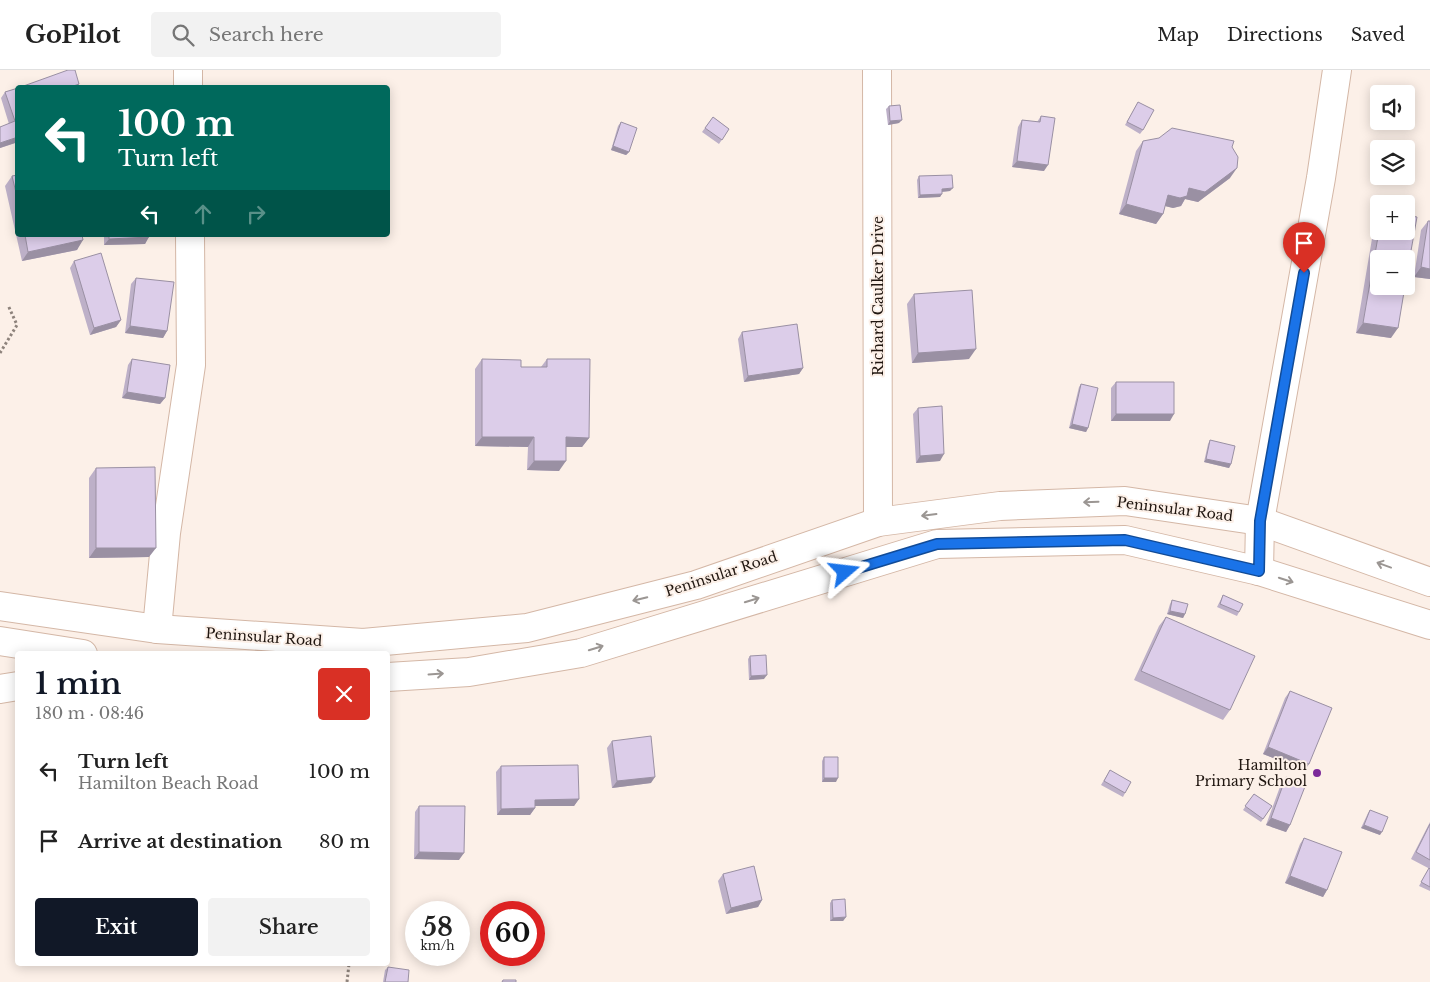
<!DOCTYPE html>
<html lang="en">
<head>
<meta charset="utf-8">
<style>
  :root { --surface:#fff; --page:#f2f2f2; --text:#222; --muted:#767676; --line:#e0e0e0; --accent:#111827 }
  body { margin:0; font-family:"Libre Baskerville",serif; background:var(--page); color:var(--text); height:100vh; display:flex; flex-direction:column; font-size:19px; white-space:nowrap }
  * { box-sizing:border-box; margin:0 }
  p { font-size:16px; color:var(--muted) }
  .icon { flex:none; width:28px; height:28px; fill:none; stroke:currentColor; stroke-width:2; stroke-linecap:round; stroke-linejoin:round }
  .map { position:relative; flex:1; overflow:hidden }
  .side { position:absolute; left:15px; top:581px; width:375px; height:315px; display:flex; flex-direction:column; background:var(--surface); border-radius:5px; box-shadow:0 2px 12px #0003 }
  .side>* { flex:none }
  .banner { position:absolute; left:15px; top:15px; width:375px; height:152px; border-radius:5px; box-shadow:0 2px 12px #0003; background:#00695c; color:#fff; overflow:hidden }
  .controls { position:absolute; left:1370px; top:15px; display:grid; gap:10px }
  .controls a { display:grid; place-items:center; width:45px; height:45px; border-radius:5px; background:var(--surface); box-shadow:0 2px 12px #0003; font-size:25px }
  .speed { position:absolute; left:405px; top:831px; display:flex; gap:10px; font-size:25px; font-weight:700; text-align:center }
  .speed>* { display:grid; place-content:center; width:65px; height:65px; border-radius:50%; background:var(--surface); box-shadow:0 2px 12px #0003; line-height:1 }
  .speed small { font-size:12px; font-weight:400 }
  .speed .limit { border:8px solid #d22; background:#fff; color:#111 }
  .pin { position:absolute; display:grid; place-items:center; width:42px; height:42px; color:#fff; margin:-51px -21px; border-radius:50% 50% 50% 0; rotate:-45deg; box-shadow:0 0 5px #0007 }
  .pin .icon { rotate:45deg }
  .me { position:absolute; width:55px; margin:-28px; rotate:73deg; stroke-linejoin:round; filter:drop-shadow(0 0 4px #0008) }
  .turn { display:flex; align-items:center; gap:18px; height:105px; padding:0 20px; font-size:22px }
  .turn .icon { width:65px; height:65px; stroke-width:2.5 }
  .turn b { display:block; font-size:35px; line-height:42px }
  .lanes { display:flex; align-items:center; height:48px; padding:0 20px; background:#0003; justify-content:center; gap:25px; direction:ltr }
  .lanes .off { opacity:.35 }
  .round { display:grid; place-items:center; flex:none; width:52px; height:52px; border-radius:5px; background:var(--page) }
  .head { display:flex; align-items:center; justify-content:space-between; height:85px; padding:0 20px }
  h1 { font-size:30px; font-weight:600; line-height:38px; color:var(--accent) }
  .action { display:flex; gap:10px; margin-top:auto; padding:10px 20px }
  .action a { flex:1; height:58px; border-radius:5px; background:var(--accent); color:#fff; font-size:20px; font-weight:600; line-height:58px; text-align:center }
  .action a+a { background:var(--page); color:var(--text) }
  ul { padding:0; list-style:none }
  li { display:flex; align-items:center; gap:15px; height:70px; padding:0 20px }
  li div { flex:1 }
  li b { display:block; font-size:19px }
  li em { font-style:normal }
  header { display:flex; align-items:center; gap:30px; box-sizing:border-box; height:70px; padding:0 25px; background:var(--surface); border-bottom:1px solid var(--line) }
  header strong { font-size:24px }
  nav { display:flex; gap:28px; margin-inline-start:auto; font-size:18px }
  .search { width:350px; height:45px; background:var(--page); display:flex; align-items:center; gap:12px; box-sizing:border-box; padding:0 18px; border-radius:5px; color:var(--muted); font-size:19px }
  .map>svg:first-child { display:block }
  .lines { fill:none; stroke-linecap:round; stroke-linejoin:round }
  .minor-casing { stroke:#d4b7a6; stroke-width:30 }
  .primary-casing { stroke:#d4b7a6; stroke-width:30 }
  .path { stroke:#8e837c; stroke-width:3; stroke-dasharray:2.5 2.5; stroke-linecap:butt }
  .minor { stroke:#fff; stroke-width:28 }
  .primary { stroke:#fff; stroke-width:28 }
  .wall { fill:#bdb0c8 }
  .shaded-wall { fill:#9a90a3 }
  .building { fill:#dccde9; stroke:#9a90a3 }
  .oneway { stroke:#9b9693 }
  .route-casing { stroke:#114b97; stroke-width:12 }
  .route { stroke:#1a73e8; stroke-width:9 }
  .poi-dot { fill:#7b299a; stroke:#fcf0e8; stroke-width:2 }
  .labels { text-anchor:middle; dominant-baseline:central; stroke-width:4; stroke-linejoin:round; paint-order:stroke }
  .street-label { font-size:14px; fill:#201610; stroke:#fcf0e8 }
  .poi-label { font-size:14px; fill:#201610; stroke:#fcf0e8; text-anchor:end }
</style>
</head>
<body>
<header>
<strong>GoPilot</strong>
<div class="search"><svg class="icon" aria-label="search" viewBox="0 0 24 24"><circle cx="10" cy="10" r="6"/><path d="M15 15l6 6"/></svg>Search here</div>
<nav><a>Map</a><a>Directions</a><a>Saved</a></nav>
</header>
<div class="map">
<svg width="1430" height="912" viewBox="0 0 1430 912">
  <rect width="100%" height="100%" fill="#fcf0e8"/>
  <g class="lines">
    <g class="minor-casing">
      <path id="minor" d="M 188,0 L 188,18
        M 877,0 L 878,452
        M 1259,501 L 1260,451 L 1321,108 L 1337,0
        M 157,559 L 166,463 L 191,295 L 190,165
        M 0,619 L 18,616"/>
    </g>
    <g class="primary-casing">
      <path id="primary" d="M 0,536 L 157,559 L 363,573 L 527,558 L 696,515 L 878,452 L 1000,436 L 1125,431 L 1260,451 L 1430,512
        M 0,571 L 83,584
        M 388,607 L 469,602 L 581,583 L 937,474 L 1125,470 L 1259,501 L 1430,555"/>
    </g>
    <path class="path" d="M 0,283 L 17,255 L 8,235
      M 347,912 L 349,894"/>
    <use href="#minor" class="minor"/>
    <use href="#primary" class="primary"/>
  </g>
  <path class="wall" d="M 18,18 L 18,72 L 0,78 L 0,57 L 9,54 L 1,28 L 5,22 Z
    M 1138,32 L 1143,60 L 1140,64 L 1125,55 Z
    M 889,36 L 899,53 L 888,55 L 886,39 Z
    M 1041,46 L 1044,101 L 1012,97 L 1018,57 L 1022,50 L 1037,52 Z
    M 713,47 L 729,59 L 719,74 L 702,62 Z
    M 621,52 L 629,82 L 626,85 L 611,80 L 618,56 Z
    M 1143,71 L 1232,77 L 1230,108 L 1198,132 L 1185,129 L 1181,136 L 1173,138 L 1165,136 L 1163,144 L 1156,154 L 1119,144 L 1136,81 Z
    M 18,105 L 18,165 L 82,165 L 77,180 L 22,191 L 5,116 L 12,106 Z
    M 919,106 L 950,121 L 942,122 L 940,127 L 918,128 L 917,110 Z
    M 1379,146 L 1379,161 L 1391,268 L 1356,263 L 1375,151 Z
    M 1428,151 L 1430,151 L 1430,209 L 1414,207 L 1421,160 Z
    M 104,165 L 149,165 L 145,174 L 104,175 Z
    M 74,191 L 121,250 L 116,257 L 90,265 L 70,198 Z
    M 136,208 L 167,261 L 163,268 L 125,263 L 131,214 Z
    M 914,224 L 969,289 L 912,293 L 907,234 Z
    M 742,262 L 803,298 L 799,304 L 744,312 L 738,269 Z
    M 132,289 L 165,328 L 160,334 L 122,328 L 128,295 Z
    M 482,289 L 521,297 L 541,297 L 547,289 L 589,368 L 582,377 L 566,377 L 559,401 L 527,400 L 528,377 L 475,376 L 475,299 Z
    M 1116,312 L 1170,351 L 1111,351 L 1111,318 Z
    M 1081,314 L 1088,358 L 1086,362 L 1069,358 L 1079,317 Z
    M 918,338 L 940,391 L 916,393 L 913,344 Z
    M 1210,370 L 1231,394 L 1229,398 L 1204,392 L 1208,374 Z
    M 96,398 L 149,487 L 89,488 L 89,408 Z
    M 1223,525 L 1239,542 L 1237,546 L 1217,537 Z
    M 1172,530 L 1185,544 L 1183,548 L 1167,544 L 1170,534 Z
    M 1166,547 L 1230,640 L 1223,650 L 1134,610 L 1159,556 Z
    M 750,586 L 764,609 L 749,610 L 748,589 Z
    M 1290,621 L 1305,700 L 1263,684 L 1285,628 Z
    M 612,671 L 651,713 L 612,718 L 607,678 Z
    M 824,687 L 836,712 L 822,712 L 822,691 Z
    M 501,696 L 579,729 L 574,736 L 535,736 L 535,738 L 530,745 L 497,745 L 496,702 Z
    M 1110,700 L 1125,723 L 1123,727 L 1101,715 Z
    M 1286,707 L 1290,755 L 1286,762 L 1266,755 L 1281,714 Z
    M 1254,724 L 1272,736 L 1261,752 L 1243,740 Z
    M 419,736 L 459,790 L 414,789 L 415,742 Z
    M 1370,740 L 1380,765 L 1361,758 L 1368,743 Z
    M 1430,752 L 1430,799 L 1411,789 Z
    M 1304,768 L 1327,820 L 1323,827 L 1285,813 L 1300,774 Z
    M 1429,798 L 1430,799 L 1430,821 L 1419,816 Z
    M 723,804 L 762,830 L 758,837 L 726,844 L 718,811 Z
    M 832,830 L 846,847 L 843,851 L 830,851 L 830,833 Z
    M 388,897 L 408,912 L 383,912 L 385,900 Z"/>
  <path class="shaded-wall" d="M 79,14 L 77,18 L 68,18 Z
    M 902,50 L 899,53 L 888,55 L 890,51 Z
    M 18,67 L 18,72 L 0,78 L 0,73 Z
    M 613,76 L 629,82 L 626,85 L 611,80 Z
    M 1017,91 L 1048,95 L 1044,101 L 1012,97 Z
    M 1237,98 L 1230,108 L 1198,132 L 1185,129 L 1181,136 L 1173,138 L 1161,135 L 1168,125 Z
    M 953,118 L 950,121 L 939,122 L 942,119 Z
    M 942,124 L 940,127 L 918,128 L 920,125 Z
    M 1126,134 L 1163,144 L 1156,154 L 1119,144 Z
    M 149,167 L 145,174 L 104,175 L 109,169 Z
    M 83,170 L 77,180 L 22,191 L 28,182 Z
    M 1421,197 L 1430,199 L 1430,209 L 1414,207 Z
    M 121,250 L 116,257 L 90,265 L 94,258 Z
    M 1363,253 L 1398,258 L 1391,268 L 1356,263 Z
    M 130,256 L 167,261 L 163,268 L 125,263 Z
    M 976,279 L 969,289 L 912,293 L 918,283 Z
    M 803,298 L 799,304 L 744,312 L 748,306 Z
    M 127,322 L 165,328 L 160,334 L 122,328 Z
    M 1116,344 L 1174,344 L 1170,351 L 1111,351 Z
    M 1072,354 L 1088,358 L 1086,362 L 1069,358 Z
    M 482,367 L 534,367 L 528,377 L 475,376 Z
    M 566,367 L 589,368 L 582,377 L 559,377 Z
    M 944,384 L 940,391 L 916,393 L 920,386 Z
    M 1206,389 L 1231,394 L 1229,398 L 1204,392 Z
    M 534,391 L 566,391 L 559,401 L 527,400 Z
    M 96,478 L 156,478 L 149,487 L 89,488 Z
    M 1170,541 L 1185,544 L 1183,548 L 1167,544 Z
    M 767,605 L 764,609 L 749,610 L 751,606 Z
    M 1268,677 L 1309,694 L 1305,700 L 1263,684 Z
    M 655,707 L 651,713 L 612,718 L 617,711 Z
    M 824,708 L 838,708 L 836,712 L 822,712 Z
    M 579,729 L 574,736 L 530,736 L 535,730 Z
    M 535,738 L 530,745 L 497,745 L 501,739 Z
    M 1271,748 L 1290,755 L 1286,762 L 1266,755 Z
    M 1364,755 L 1382,762 L 1380,765 L 1361,758 Z
    M 419,782 L 464,783 L 459,790 L 414,789 Z
    M 1290,806 L 1327,820 L 1323,827 L 1285,813 Z
    M 762,830 L 758,837 L 726,844 L 731,838 Z
    M 846,847 L 843,851 L 830,851 L 833,848 Z"/>
  <path class="building" d="M 68,0 L 75,0 L 79,14 L 68,18 L 18,18 Z
    M 18,18 L 18,67 L 0,73 L 0,57 L 15,51 L 5,22 Z
    M 1138,32 L 1154,40 L 1143,60 L 1127,52 Z
    M 900,35 L 902,50 L 890,51 L 889,36 Z
    M 1041,46 L 1055,48 L 1048,95 L 1017,91 L 1022,50 L 1040,52 Z
    M 713,47 L 729,59 L 722,70 L 705,58 Z
    M 621,52 L 637,58 L 629,82 L 613,76 Z
    M 1172,58 L 1234,71 L 1232,77 L 1238,87 L 1237,98 L 1205,122 L 1189,118 L 1187,126 L 1180,128 L 1168,125 L 1163,144 L 1126,134 L 1143,71 L 1159,68 Z
    M 18,105 L 18,131 L 12,106 Z
    M 952,105 L 953,118 L 942,119 L 942,124 L 920,125 L 919,106 Z
    M 1406,145 L 1417,147 L 1406,209 L 1406,189 L 1379,189 L 1379,216 L 1405,216 L 1398,258 L 1363,253 L 1379,161 L 1406,161 Z
    M 1428,151 L 1430,151 L 1430,199 L 1421,197 Z
    M 25,165 L 82,165 L 83,170 L 28,182 Z
    M 109,165 L 149,165 L 149,167 L 109,169 Z
    M 101,183 L 121,250 L 94,258 L 74,191 Z
    M 136,208 L 174,212 L 167,261 L 130,256 Z
    M 972,220 L 976,279 L 918,283 L 914,224 Z
    M 797,254 L 803,298 L 748,306 L 742,262 Z
    M 132,289 L 170,295 L 165,328 L 127,322 Z
    M 482,289 L 521,290 L 521,297 L 547,297 L 547,289 L 590,289 L 589,368 L 566,367 L 566,391 L 534,391 L 534,367 L 482,367 Z
    M 1116,312 L 1174,312 L 1174,344 L 1116,344 Z
    M 1081,314 L 1098,318 L 1088,358 L 1072,354 Z
    M 942,336 L 944,384 L 920,386 L 918,338 Z
    M 1210,370 L 1235,376 L 1231,394 L 1206,389 Z
    M 155,397 L 156,478 L 96,478 L 96,398 Z
    M 1223,525 L 1243,534 L 1239,542 L 1220,534 Z
    M 1172,530 L 1188,534 L 1185,544 L 1170,541 Z
    M 1166,547 L 1255,586 L 1230,640 L 1141,601 Z
    M 766,585 L 767,605 L 751,606 L 750,586 Z
    M 1290,621 L 1332,638 L 1309,694 L 1268,677 Z
    M 651,666 L 655,707 L 617,711 L 612,671 Z
    M 824,687 L 838,687 L 838,708 L 824,708 Z
    M 578,695 L 579,729 L 535,730 L 535,738 L 501,739 L 501,696 Z
    M 1110,700 L 1131,712 L 1125,723 L 1104,711 Z
    M 1286,707 L 1306,714 L 1290,755 L 1271,748 Z
    M 1254,724 L 1272,736 L 1263,749 L 1245,736 Z
    M 419,736 L 465,736 L 464,783 L 419,782 Z
    M 1370,740 L 1388,747 L 1382,762 L 1364,755 Z
    M 1430,754 L 1430,790 L 1416,782 Z
    M 1304,768 L 1342,782 L 1327,820 L 1290,806 Z
    M 754,796 L 762,830 L 731,838 L 723,804 Z
    M 1429,798 L 1430,799 L 1430,817 L 1421,812 Z
    M 845,829 L 846,847 L 833,848 L 832,830 Z
    M 388,897 L 409,900 L 408,912 L 385,912 Z
    M 503,910 L 516,910 L 516,912 L 502,912 Z"/>
  <defs><path id="oneway-shaft" d="M-6 0H5M1.5-3L5.5 0L1.5 3" fill="none" stroke-width="1.6" stroke-linecap="round" stroke-linejoin="round" transform="scale(1.25)"/></defs>
  <g class="oneway">
    <use href="#oneway-shaft" transform="translate(1091 432) rotate(178)"/>
    <use href="#oneway-shaft" transform="translate(929 445) rotate(173)"/>
    <use href="#oneway-shaft" transform="translate(1384 495) rotate(-160)"/>
    <use href="#oneway-shaft" transform="translate(1286 510) rotate(18)"/>
    <use href="#oneway-shaft" transform="translate(640 529) rotate(166)"/>
    <use href="#oneway-shaft" transform="translate(752 530) rotate(-17)"/>
    <use href="#oneway-shaft" transform="translate(596 578) rotate(-17)"/>
    <use href="#oneway-shaft" transform="translate(436 604) rotate(-4)"/>
  </g>
  <g class="lines">
    <g class="route-casing">
      <path id="route" d="M 845,502 L 937,474 L 1125,470 L 1259,501 L 1260,451 L 1304,203"/>
    </g>
    <use href="#route" class="route"/>
  </g>
  <circle class="poi-dot" cx="1317" cy="703" r="5"/>
  <g class="labels">
    <g class="street-label">
      <text transform="translate(878 226) rotate(-90)">Richard Caulker Drive</text>
      <text transform="translate(1175 439) rotate(7)">Peninsular Road</text>
      <text transform="translate(721 504) rotate(-18)">Peninsular Road</text>
      <text transform="translate(264 567) rotate(4)">Peninsular Road</text>
    </g>
    <g class="poi-label">
      <text x="1307" y="695">Hamilton<tspan x="1307" dy="16">Primary School</tspan></text>
    </g>
  </g>
</svg>
<div class="controls">
<a><svg class="icon" aria-label="sound" viewBox="0 0 24 24"><path d="M4 9h4l5-4v14l-5-4H4zM17 9q2 3 0 6"/></svg></a>
<a><svg class="icon" aria-label="layers" viewBox="0 0 24 24"><path d="M12 4l9 5-9 5-9-5zM3 14l9 5 9-5"/></svg></a>
<a>+</a>
<a>−</a>
</div>
<div class="speed"><div>58<small>km/h</small></div><div class="limit">60</div></div>
<div class="pin" style="left:1304px;top:203px;background:#d93025"><svg class="icon" aria-label="arrive" viewBox="0 0 24 24"><path d="M6 21V4h12l-3 4 3 4H6"/></svg></div>
<svg class="me" style="left:845px;top:502px" viewBox="-20 -20 40 40"><path d="M0-17L14 15 0 8-14 15z" fill="#1a73e8" stroke="#fff" stroke-width="4"/></svg>
<div class="banner">
<div class="turn"><svg class="icon" aria-label="left" viewBox="0 0 24 24"><path d="M17 20v-9H6M10 6l-5 5 5 5"/></svg><div><b>100 m</b>Turn left</div></div>
<div class="lanes"><svg class="icon" aria-label="left" viewBox="0 0 24 24"><path d="M17 20v-9H6M10 6l-5 5 5 5"/></svg><svg class="icon off" aria-label="ahead" viewBox="0 0 24 24"><path d="M12 20V5M6 11l6-6 6 6"/></svg><svg class="icon off" aria-label="right" viewBox="0 0 24 24"><path d="M7 20v-9h11M14 6l5 5-5 5"/></svg></div>
</div>
<section class="side">
<div class="head"><div><h1>1 min</h1><p>180 m · 08:46</p></div><a class="round" style="background:#d93025;color:#fff"><svg class="icon" aria-label="close" viewBox="0 0 24 24"><path d="M6 6l12 12M18 6L6 18"/></svg></a></div>
<ul>
<li><svg class="icon" aria-label="left" viewBox="0 0 24 24"><path d="M17 20v-9H6M10 6l-5 5 5 5"/></svg><div><b>Turn left</b><p>Hamilton Beach Road</p></div><em>100 m</em></li>
<li><svg class="icon" aria-label="arrive" viewBox="0 0 24 24"><path d="M6 21V4h12l-3 4 3 4H6"/></svg><div><b>Arrive at destination</b></div><em>80 m</em></li>
</ul>
<div class="action"><a>Exit</a><a>Share</a></div>
</section>
</div>
</body>
</html>
